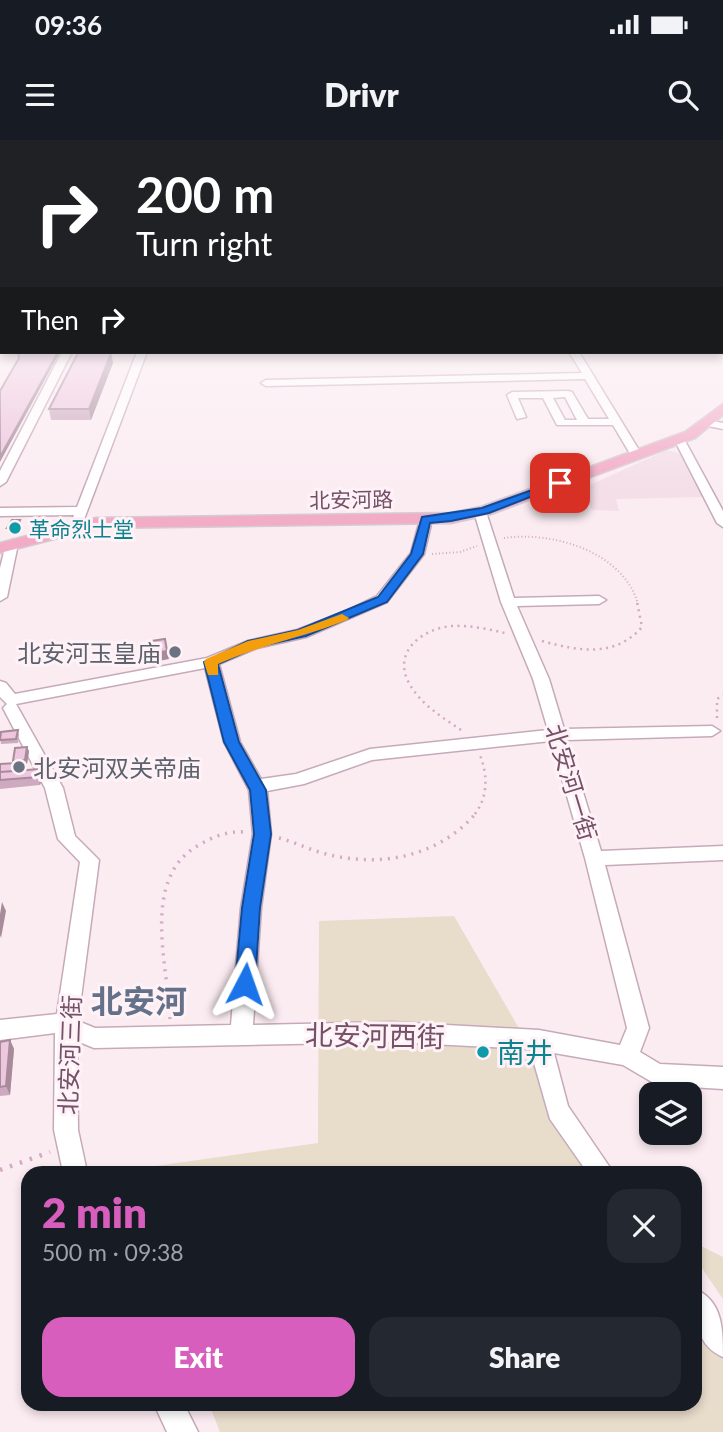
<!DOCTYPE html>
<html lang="en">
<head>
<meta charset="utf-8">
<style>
  :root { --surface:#171b24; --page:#242831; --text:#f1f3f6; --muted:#9ea1a6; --accent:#d85ebd }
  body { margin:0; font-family:Lato,"Noto Sans SC",sans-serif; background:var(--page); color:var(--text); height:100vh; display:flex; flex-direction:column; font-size:26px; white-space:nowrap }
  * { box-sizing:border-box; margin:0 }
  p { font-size:23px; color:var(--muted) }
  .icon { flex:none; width:38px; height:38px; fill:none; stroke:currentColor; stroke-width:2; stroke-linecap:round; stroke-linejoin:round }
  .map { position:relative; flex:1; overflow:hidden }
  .details { position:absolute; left:21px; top:1026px; width:681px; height:245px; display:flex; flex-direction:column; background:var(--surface); border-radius:21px; box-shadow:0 4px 10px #0003 }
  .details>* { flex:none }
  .top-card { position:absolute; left:0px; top:0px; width:724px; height:214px; box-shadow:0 4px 10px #0003; background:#202124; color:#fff; overflow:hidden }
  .buttons { position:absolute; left:639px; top:942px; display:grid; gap:14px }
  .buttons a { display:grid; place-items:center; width:63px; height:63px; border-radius:14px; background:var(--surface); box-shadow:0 4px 10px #0003; font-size:35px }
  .pin { position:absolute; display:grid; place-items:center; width:60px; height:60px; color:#fff; margin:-30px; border-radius:14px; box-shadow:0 4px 10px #0006 }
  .me { position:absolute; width:77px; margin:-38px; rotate:4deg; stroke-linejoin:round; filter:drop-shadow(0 0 5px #0008) }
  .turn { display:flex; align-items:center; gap:24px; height:147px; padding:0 21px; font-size:32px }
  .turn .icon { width:91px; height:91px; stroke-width:2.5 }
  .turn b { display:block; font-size:49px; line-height:60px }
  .then { display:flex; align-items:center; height:66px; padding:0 21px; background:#0003; gap:14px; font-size:26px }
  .round { display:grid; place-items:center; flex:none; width:74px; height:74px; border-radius:21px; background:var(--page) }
  .headline { display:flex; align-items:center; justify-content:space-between; height:119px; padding:0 21px }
  h1 { font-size:42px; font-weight:800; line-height:52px; color:var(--accent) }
  .action { display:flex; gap:14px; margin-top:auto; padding:14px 21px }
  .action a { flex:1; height:80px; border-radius:21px; background:var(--accent); color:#fff; font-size:28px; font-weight:800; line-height:80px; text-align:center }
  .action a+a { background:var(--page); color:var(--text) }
  .status { display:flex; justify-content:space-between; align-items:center; height:49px; padding:0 35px; background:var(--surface); direction:ltr }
  .status svg { height:19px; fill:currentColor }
  header { display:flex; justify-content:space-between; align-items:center; height:91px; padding:0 21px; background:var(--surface); font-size:32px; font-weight:800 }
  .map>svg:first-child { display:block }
  .residential { fill:#f4dee8 }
  .green { fill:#e8dccb }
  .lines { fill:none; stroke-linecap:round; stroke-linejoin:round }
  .minor-casing { stroke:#c6aaba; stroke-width:3 }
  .major-casing { stroke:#d5cbd2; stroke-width:3 }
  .path-far3 { stroke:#d3a9c3; stroke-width:2; stroke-dasharray:1 2.5; stroke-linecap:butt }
  .path-far2 { stroke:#d3a9c3; stroke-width:2.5; stroke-dasharray:2 4.5; stroke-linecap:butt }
  .path-far1 { stroke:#d3a9c3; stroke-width:3.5; stroke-dasharray:2 6; stroke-linecap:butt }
  .path { stroke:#d3a9c3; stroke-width:4.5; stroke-dasharray:2.5 8; stroke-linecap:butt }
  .minor { fill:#fff; fill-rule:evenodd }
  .major { fill:#f2acc6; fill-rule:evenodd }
  .wall { fill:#cdaabf }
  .shaded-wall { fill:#a78b9b }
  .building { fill:#eec6de; stroke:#a78b9b; stroke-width:2 }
  .route { fill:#1a73e8; stroke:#114b97; stroke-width:2 }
  .slow { fill:#f59e0b }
  .culture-dot { fill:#0f9aa8; stroke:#fef2f7; stroke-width:2.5 }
  .worship-dot { fill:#6b7280; stroke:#fef2f7; stroke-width:2.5 }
  .labels { text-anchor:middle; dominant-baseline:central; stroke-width:6; stroke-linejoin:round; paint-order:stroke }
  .far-street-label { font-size:21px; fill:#745168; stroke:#fef2f7 }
  .far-culture-label { font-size:21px; fill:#0d838f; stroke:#fef2f7; text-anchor:start }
  .worship-label { font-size:24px; fill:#5b616d; stroke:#fef2f7; text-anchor:end }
  .street-label { font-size:24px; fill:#745168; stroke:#fef2f7 }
  .near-street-label { font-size:28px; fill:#745168; stroke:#fef2f7 }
  .near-culture-label { font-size:28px; fill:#0d838f; stroke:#fef2f7; text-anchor:start }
  .near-neighbourhood-label { font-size:32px; font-weight:bold; fill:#657089; stroke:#fef2f7 }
</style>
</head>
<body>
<div class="status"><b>09:36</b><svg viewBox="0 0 49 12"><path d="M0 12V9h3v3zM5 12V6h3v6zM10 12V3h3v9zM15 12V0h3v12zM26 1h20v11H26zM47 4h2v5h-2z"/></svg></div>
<header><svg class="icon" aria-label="menu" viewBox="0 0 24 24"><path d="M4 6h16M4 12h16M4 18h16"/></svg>Drivr<svg class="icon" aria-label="search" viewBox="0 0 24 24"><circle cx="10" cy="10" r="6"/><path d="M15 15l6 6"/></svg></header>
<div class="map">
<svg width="723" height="1292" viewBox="0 0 723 1292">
  <rect width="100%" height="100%" fill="#fbecf2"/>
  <path class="residential" d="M 667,310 L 683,315 L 704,357 L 616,359 L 619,371 L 592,370 L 579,350 Z"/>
  <path class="green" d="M 454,776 L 553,947 L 610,1032 L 114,1032 L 318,1003 L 319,781 Z
    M 695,1103 L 723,1117 L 723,1159 L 695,1118 Z
    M 695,1160 L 723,1202 L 723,1292 L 220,1292 L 209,1264 L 695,1264 Z"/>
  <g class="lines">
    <g class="minor-casing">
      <path id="minor" d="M 62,212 L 72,212 L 6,342 L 0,346 L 0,331 Z
        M 137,212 L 147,212 L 80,390 L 76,391 L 70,387 L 74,375 L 0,376 L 0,368 L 77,367 Z
        M 569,212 L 579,212 L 642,315 L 640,317 L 632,317 L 613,285 L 557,285 L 543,258 L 518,258 L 526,277 L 517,279 L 507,255 L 512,252 L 568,251 L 572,252 L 588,279 L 609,279 L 585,239 L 266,246 L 261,243 L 266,240 L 582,233 ZM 565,257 L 577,280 L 565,280 L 553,258 Z
        M 707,280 L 723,283 L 723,289 L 703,285 L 703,281 Z
        M 675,297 L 684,299 L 723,371 L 723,387 L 717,383 L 674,299 Z
        M 480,368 L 486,372 L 514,458 L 599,456 L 606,460 L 599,464 L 517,466 L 549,539 L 564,589 L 712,586 L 720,591 L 712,596 L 567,600 L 601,711 L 723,706 L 723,720 L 605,725 L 649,888 L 640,912 L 660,924 L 723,927 L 723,949 L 657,945 L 623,925 L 554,913 L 568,966 L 613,1032 L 587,1032 L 550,979 L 530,909 L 392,902 L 94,908 L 77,901 L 78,990 L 87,1032 L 63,1032 L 54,990 L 55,893 L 0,900 L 0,880 L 57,874 L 80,722 L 58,699 L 45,648 L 3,568 L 7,564 L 0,557 L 0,541 L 6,543 L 15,554 L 207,518 L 248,501 L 297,490 L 344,472 L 377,456 L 411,413 L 420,380 L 426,376 L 432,380 L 424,414 L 387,462 L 306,497 L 257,508 L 219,524 L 240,602 L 261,639 L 296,634 L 370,609 L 548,590 L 533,539 L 501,462 L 474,372 ZM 205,528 L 224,602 L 249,650 L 253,694 L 241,768 L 231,885 L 95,888 L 78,881 L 99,720 L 75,696 L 63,648 L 16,564 ZM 551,601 L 585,718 L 627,888 L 620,905 L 539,890 L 392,882 L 253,885 L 261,768 L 271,694 L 267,651 L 304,644 L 372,620 Z
        M 12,400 L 18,404 L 7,457 L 0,461 L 0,428 L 6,404 Z
        M 695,1149 C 723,1161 723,1190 723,1217 C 695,1205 694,1176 695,1149 Z
        M 154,1264 L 184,1264 L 198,1292 L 167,1292 Z"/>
    </g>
    <g class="major-casing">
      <path id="major" d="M 723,264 L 723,275 L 695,298 L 491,374 L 451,383 L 96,388 L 0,413 L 0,403 L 96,378 L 451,373 L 481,367 L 685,292 Z"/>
    </g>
    <path class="path-far3" d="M 504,398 C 552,391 623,411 638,464
      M 432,414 L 460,412 L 477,406"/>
    <path class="path-far2" d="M 542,501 C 578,511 615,518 642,487 L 637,462
      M 717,578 L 717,559 L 723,555
      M 461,590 C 442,577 420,564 409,543 C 392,512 422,489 451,486 C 469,485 488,489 505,493
      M 475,674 C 488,656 488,636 480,615"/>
    <path class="path-far1" d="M 279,698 C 295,702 310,710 326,714 C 380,728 439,717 476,673
      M 170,879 C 168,824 140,738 199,705 C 214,696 228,691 245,692"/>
    <path class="path" d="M 0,1030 L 50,1012"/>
    <use href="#minor" class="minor"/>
    <use href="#major" class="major"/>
  </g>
  <path class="wall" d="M 111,213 L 113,223 L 91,280 L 51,280 L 49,269 Z
    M 20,380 L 21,384 L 17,392 L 9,392 L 7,388 Z
    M 18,590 L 19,595 L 18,603 L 1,604 L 0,596 Z
    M 29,611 L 27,624 L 17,625 L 17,631 L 39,629 L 42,638 L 40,645 L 0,649 L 0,624 L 14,623 L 13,621 Z
    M 10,900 L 14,909 L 10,955 L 0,956 L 0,902 Z"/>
  <path class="shaded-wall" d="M 58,212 L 60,212 L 0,322 L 0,317 Z
    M 111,213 L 113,223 L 91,280 L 89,269 Z
    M 20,380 L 21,384 L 17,392 L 16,388 Z
    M 167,511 L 169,519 L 154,522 L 153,513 Z
    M 27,607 L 29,611 L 27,624 L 25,620 Z
    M 39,629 L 42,638 L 40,645 L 38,637 Z
    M 2,762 L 6,771 L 1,798 L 0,795 L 0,774 Z
    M 10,900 L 14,909 L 10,955 L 6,946 Z"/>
  <path class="building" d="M 0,173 L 2,173 L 2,186 L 0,185 Z
    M 18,212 L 58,212 L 0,317 L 0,251 L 19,218 Z
    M 78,213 L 111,213 L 89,269 L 49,269 Z
    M 12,380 L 20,380 L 16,388 L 7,388 Z
    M 165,499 L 167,511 L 153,513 L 151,501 Z
    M 18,590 L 16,599 L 0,600 L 1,592 Z
    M 27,607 L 25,620 L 13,621 L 15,608 Z
    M 16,623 L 14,631 L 0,632 L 0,624 Z
    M 39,629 L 38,637 L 0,640 L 0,632 Z
    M 10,900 L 6,946 L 0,947 L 0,902 Z"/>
  <linearGradient id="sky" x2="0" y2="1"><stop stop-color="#99c7da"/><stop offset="0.49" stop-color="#fdf6f9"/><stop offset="1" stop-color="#fdf6f9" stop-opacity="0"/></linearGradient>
  <rect width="723" height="354" fill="url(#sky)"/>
  <path class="route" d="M 557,341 L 566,343 L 489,373 L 451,381 L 430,383 L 423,414 L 387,462 L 306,496 L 257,507 L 218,524 L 239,602 L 266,650 L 271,694 L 260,768 L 255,844 L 252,850 L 245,852 L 238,850 L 235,844 L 242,768 L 254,694 L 250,650 L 224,602 L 204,522 L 248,501 L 298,490 L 378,457 L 411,414 L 422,377 L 482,368 Z"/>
  <path class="slow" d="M 342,474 L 349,478 L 347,480 C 304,497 260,505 218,524 L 218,535 L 208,535 L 204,522 L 206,519 L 248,501 L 298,490 Z"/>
  <g class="culture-dot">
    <circle cx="15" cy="388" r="7"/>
    <circle cx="483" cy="912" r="7"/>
  </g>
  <g class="worship-dot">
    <circle cx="175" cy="512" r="7"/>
    <circle cx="19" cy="627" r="7"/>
  </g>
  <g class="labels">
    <g class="far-street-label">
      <text transform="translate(351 359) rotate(-1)">北安河路</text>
    </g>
    <g class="far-culture-label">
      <text x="29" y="388">革命烈士堂</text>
    </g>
    <g class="worship-label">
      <text x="161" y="512">北安河玉皇庙</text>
      <text x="33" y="627" text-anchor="start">北安河双关帝庙</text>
    </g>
    <g class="street-label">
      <text transform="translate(572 642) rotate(73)">北安河一街</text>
      <text transform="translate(69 915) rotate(-88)">北安河三街</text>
    </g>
    <g class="near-street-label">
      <text transform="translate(375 895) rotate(1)">北安河西街</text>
    </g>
    <g class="near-culture-label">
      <text x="497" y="912">南井</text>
    </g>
    <g class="near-neighbourhood-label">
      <text x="139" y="860">北安河</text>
    </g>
  </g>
</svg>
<div class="buttons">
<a><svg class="icon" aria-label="layers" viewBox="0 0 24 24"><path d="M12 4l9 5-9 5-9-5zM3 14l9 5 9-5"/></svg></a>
</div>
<div class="pin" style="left:560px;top:343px;background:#d93025"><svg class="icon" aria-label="arrive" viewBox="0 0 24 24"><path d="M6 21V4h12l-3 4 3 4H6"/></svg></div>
<svg class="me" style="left:245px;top:844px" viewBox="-20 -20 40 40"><path d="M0-17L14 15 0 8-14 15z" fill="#1a73e8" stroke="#fff" stroke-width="4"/></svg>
<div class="top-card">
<div class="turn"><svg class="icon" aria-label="right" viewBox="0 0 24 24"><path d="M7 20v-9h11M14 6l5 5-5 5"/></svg><div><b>200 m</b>Turn right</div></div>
<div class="then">Then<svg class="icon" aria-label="right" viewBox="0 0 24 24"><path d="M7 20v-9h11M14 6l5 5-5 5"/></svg></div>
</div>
<section class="details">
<div class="headline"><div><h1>2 min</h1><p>500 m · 09:38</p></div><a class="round"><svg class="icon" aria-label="close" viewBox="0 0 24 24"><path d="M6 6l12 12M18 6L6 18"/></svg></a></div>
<div class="action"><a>Exit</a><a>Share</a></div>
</section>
</div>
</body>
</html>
